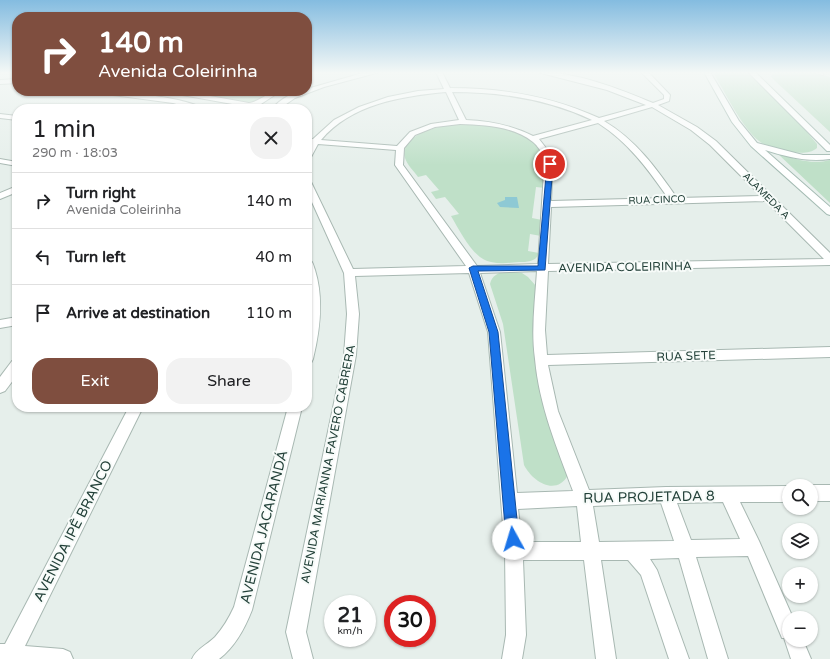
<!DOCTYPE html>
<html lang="en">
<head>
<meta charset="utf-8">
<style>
  :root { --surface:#fff; --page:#f2f2f2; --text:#202124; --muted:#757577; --line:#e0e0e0; --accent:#7f4e3f }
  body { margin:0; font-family:"Varela Round",sans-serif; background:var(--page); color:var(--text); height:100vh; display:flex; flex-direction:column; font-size:15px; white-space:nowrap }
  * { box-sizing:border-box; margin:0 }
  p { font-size:13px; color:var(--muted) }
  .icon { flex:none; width:22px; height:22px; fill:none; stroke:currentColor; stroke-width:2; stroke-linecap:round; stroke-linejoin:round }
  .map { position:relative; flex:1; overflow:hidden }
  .drawer { position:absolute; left:12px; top:104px; width:300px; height:308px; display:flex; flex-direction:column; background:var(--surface); border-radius:16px; box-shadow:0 1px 3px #0004 }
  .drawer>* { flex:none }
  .hud { position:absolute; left:12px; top:12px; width:300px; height:84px; border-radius:16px; box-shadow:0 1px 3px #0004; background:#7f4e3f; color:#fff; overflow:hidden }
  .tools { position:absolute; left:782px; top:479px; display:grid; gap:8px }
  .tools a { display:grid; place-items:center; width:36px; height:36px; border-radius:50%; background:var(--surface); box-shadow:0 1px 3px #0004; font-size:20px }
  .speed { position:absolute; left:324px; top:595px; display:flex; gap:8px; font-size:20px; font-weight:700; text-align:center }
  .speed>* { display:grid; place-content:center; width:52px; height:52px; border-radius:50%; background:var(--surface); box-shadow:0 1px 3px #0004; line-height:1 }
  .speed small { font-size:10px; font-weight:400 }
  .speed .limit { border:6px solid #d22; background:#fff; color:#111 }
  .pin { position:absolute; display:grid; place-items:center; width:34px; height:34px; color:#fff; margin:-17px; border:2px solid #fff; border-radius:50%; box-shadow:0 1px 4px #0007 }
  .me { position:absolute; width:44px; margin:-22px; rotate:354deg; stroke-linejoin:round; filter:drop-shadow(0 0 3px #0008) }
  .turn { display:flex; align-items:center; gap:14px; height:84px; padding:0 20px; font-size:18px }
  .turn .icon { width:52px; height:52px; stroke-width:2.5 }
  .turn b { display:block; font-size:28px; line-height:34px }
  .round { display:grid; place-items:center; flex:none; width:42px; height:42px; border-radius:16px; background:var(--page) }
  .head { display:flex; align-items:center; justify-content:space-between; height:68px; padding:0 20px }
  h1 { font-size:24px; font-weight:600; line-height:30px }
  .cta { display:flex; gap:8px; margin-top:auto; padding:8px 20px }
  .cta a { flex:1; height:46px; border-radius:16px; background:var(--accent); color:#fff; font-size:16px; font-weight:600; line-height:46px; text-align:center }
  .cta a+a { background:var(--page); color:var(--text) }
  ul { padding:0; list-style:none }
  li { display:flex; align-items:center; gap:12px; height:56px; padding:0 20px; border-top:1px solid var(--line) }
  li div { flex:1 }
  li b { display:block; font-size:15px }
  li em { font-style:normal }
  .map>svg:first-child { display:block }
  .green { fill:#bfe0c8 }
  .water { fill:#8ec9d4 }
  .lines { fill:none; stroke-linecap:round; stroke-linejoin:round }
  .lane-casing { stroke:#a8b8b2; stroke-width:2 }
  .street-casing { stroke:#a8b8b2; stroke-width:2 }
  .secondary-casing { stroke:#a4bbb3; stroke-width:2 }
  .lane { fill:#fff; fill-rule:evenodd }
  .street { fill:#fff; fill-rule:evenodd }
  .secondary { fill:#fff; fill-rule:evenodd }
  .route { fill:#1a73e8; stroke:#114b97 }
  .labels { text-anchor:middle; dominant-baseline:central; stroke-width:4; stroke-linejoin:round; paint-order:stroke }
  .far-street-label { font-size:10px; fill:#24423a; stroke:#f7fbf9 }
  .street-label { font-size:12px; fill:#24423a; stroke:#f7fbf9 }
  .near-street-label { font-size:14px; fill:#24423a; stroke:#f7fbf9 }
</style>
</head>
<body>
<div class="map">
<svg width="830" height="659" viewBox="0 0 830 659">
  <rect width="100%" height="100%" fill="#e6efeb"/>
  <path class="green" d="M 713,72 L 747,72 L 795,118 L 817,144 L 817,148 C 810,154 800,153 791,152 C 780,151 768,148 759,141 C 743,129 724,91 713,72 Z
    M 775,72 L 813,72 L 830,77 L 830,132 L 772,78 L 771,76 Z
    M 200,91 L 273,91 L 256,101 L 247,102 L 197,93 Z
    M 458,123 L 501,126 L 529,137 L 545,152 L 545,188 L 536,187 L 532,218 L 542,220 L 541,236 L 530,234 L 528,251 L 539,253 C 536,262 527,262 519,262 C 509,263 500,264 491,262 C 473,259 460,231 451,216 L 459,214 L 445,197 L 436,199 L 431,192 L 439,190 L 426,175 L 418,177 C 414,171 407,165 405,158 C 399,133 442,126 458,123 Z
    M 777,153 C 793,159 813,165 830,160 L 830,203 Z
    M 507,271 L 522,273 L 528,277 L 536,286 L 534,333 L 568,475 C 556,497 532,481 524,465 L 503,324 L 490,284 C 492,275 498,273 507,271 Z"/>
  <path class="water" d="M 505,197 L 517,197 L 519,208 L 500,207 L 497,203 L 505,200 Z"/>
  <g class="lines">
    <g class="lane-casing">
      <path id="lane" d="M 821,72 L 823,73 L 823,75 L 813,72 Z"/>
    </g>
    <g class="street-casing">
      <path id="street" d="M 366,72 L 380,72 L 324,87 L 295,98 L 279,109 L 272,109 C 280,99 294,91 307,91 L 307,89 Z
        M 436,72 L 442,72 L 450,88 C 503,88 551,96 599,118 L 646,105 L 607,90 L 537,72 C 577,72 617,88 653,103 L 664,99 L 664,95 L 641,72 L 648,72 L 670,95 L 669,101 L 658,105 L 697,127 L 716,141 L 830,253 L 830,265 L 548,271 L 545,330 L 547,355 L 830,347 L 830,357 L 548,365 L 558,411 L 589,490 L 666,487 L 789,486 L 789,502 L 740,502 L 759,541 L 793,618 L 789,618 L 789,640 L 803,640 L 811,659 L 791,659 L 784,638 L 782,638 L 748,556 L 696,557 L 728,659 L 708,659 L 679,558 L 650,559 L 657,570 L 689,659 L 669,659 L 641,575 L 628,560 L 601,560 L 616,659 L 596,659 L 584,560 L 523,560 L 526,635 L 522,659 L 502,659 L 506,635 L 505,551 L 488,332 L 469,273 L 355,276 L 359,314 L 356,355 L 306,632 L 313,659 L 293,659 L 286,632 L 344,355 L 347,314 L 344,273 L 307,191 L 307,179 L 311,182 L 353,269 L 466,266 L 395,165 L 396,150 L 318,144 L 311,157 L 307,159 L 307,149 L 311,143 L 307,143 L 307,140 L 313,139 L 334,120 L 359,107 L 388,97 L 418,91 L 444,89 ZM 446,92 L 459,120 L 431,124 L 410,132 L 397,146 L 321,140 C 351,104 402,96 446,92 ZM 452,92 C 501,92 547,99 592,120 L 533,136 C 511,125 490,121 466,120 ZM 652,107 L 691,130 L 710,145 L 761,196 L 677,198 C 656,168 636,140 604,121 ZM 598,123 C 628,142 648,169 668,198 L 551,201 L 553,157 L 539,139 ZM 460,124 C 485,125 513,126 533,142 C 538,146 541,152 545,157 L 538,264 L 477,266 L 403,165 L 404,148 L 415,135 L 435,127 ZM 766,201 L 824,259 L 548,264 L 551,207 ZM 537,271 C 535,301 531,330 535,359 C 539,405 557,448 573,491 L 517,493 L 500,332 L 480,273 ZM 723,502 L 740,539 L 691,540 L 677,503 ZM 661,503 L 674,541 L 599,542 L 593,506 ZM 577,506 L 581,542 L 522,542 L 518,509 Z
        M 17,79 L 17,83 L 0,84 L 0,80 Z
        M 95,91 C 116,91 188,97 203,109 L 193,109 L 173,103 L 98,93 Z
        M 168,91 L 182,91 L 249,103 C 261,101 269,91 281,91 L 261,104 L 249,107 L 171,93 Z
        M 0,114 L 17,116 L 17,120 L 0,118 Z
        M 0,159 L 17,162 L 17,166 L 0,163 Z
        M 17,186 L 17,192 L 0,199 L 0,193 Z
        M 307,259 C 313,260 313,265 315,270 C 324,299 320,330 313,359 L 311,363 L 307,364 L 309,298 Z
        M 17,317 L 17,325 L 0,328 L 0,320 Z
        M 17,360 L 17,375 L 5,391 L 0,393 L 0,377 L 12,361 Z
        M 129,407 L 143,407 L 25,646 L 63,649 L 70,652 L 73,659 L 0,659 L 0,644 L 5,644 Z
        M 288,407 L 302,407 L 252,610 C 245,628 235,647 219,659 L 192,659 C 196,649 207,645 215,637 C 223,628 229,618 234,607 Z
        M 811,485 L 830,485 L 830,501 L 811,501 L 811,486 L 809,486 Z"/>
    </g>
    <g class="secondary-casing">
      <path id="secondary" d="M 704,72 L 710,72 L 739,121 L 757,143 L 803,155 L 830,155 L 830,159 C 807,162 787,157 765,150 L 830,207 L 830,215 L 827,214 L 751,146 L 732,122 Z
        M 748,72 L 755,72 L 830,145 L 830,151 L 827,151 Z"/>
    </g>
    <use href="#lane" class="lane"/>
    <use href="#street" class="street"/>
    <use href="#secondary" class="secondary"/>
  </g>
  <linearGradient id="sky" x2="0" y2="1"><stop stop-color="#84bce0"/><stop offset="0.44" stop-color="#f4f8f6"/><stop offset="1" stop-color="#f4f8f6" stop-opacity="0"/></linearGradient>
  <rect width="830" height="165" fill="url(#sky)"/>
  <path class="route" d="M 550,162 L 553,164 L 545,270 L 478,271 L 498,332 L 519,539 L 517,543 L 513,545 L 508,543 L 506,539 L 489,332 L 469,268 L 473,266 L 538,266 L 547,164 Z"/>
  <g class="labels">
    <g class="far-street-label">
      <text transform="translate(766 196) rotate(45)">ALAMEDA A</text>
      <text transform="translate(657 200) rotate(-2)">RUA CINCO</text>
    </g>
    <g class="street-label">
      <text transform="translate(625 267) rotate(-1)">AVENIDA COLEIRINHA</text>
      <text transform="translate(686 356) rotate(-2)">RUA SETE</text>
      <text transform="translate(328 464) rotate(-79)">AVENIDA MARIANNA FAVERO CABRERA</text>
    </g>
    <g class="near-street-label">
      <text transform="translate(649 497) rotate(-1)">RUA PROJETADA 8</text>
      <text transform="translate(264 527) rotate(-76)">AVENIDA JACARANDÁ</text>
      <text transform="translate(73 531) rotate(-63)">AVENIDA IPÊ BRANCO</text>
    </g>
  </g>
</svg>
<div class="tools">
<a><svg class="icon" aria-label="search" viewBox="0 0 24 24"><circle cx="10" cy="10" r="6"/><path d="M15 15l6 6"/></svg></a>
<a><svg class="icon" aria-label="layers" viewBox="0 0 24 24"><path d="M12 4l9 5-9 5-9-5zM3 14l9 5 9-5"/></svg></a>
<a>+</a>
<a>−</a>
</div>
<div class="speed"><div>21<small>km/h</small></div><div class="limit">30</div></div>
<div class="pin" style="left:550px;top:164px;background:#d93025"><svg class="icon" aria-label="arrive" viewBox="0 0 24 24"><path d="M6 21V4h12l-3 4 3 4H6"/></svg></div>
<svg class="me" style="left:513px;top:539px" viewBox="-20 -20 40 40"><circle r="19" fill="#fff"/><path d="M0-13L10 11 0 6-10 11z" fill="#1a73e8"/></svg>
<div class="hud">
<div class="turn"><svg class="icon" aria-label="right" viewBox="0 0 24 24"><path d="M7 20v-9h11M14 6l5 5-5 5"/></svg><div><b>140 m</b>Avenida Coleirinha</div></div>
</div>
<section class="drawer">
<div class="head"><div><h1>1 min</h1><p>290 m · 18:03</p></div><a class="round"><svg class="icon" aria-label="close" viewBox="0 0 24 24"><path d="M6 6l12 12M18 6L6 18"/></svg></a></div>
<ul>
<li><svg class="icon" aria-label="right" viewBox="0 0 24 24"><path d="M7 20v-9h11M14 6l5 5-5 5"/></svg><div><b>Turn right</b><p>Avenida Coleirinha</p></div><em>140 m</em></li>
<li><svg class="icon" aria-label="left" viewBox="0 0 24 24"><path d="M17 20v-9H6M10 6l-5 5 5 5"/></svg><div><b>Turn left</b></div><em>40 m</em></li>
<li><svg class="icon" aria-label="arrive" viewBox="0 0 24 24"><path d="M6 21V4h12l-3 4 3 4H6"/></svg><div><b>Arrive at destination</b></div><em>110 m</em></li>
</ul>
<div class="cta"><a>Exit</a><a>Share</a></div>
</section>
</div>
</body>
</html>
